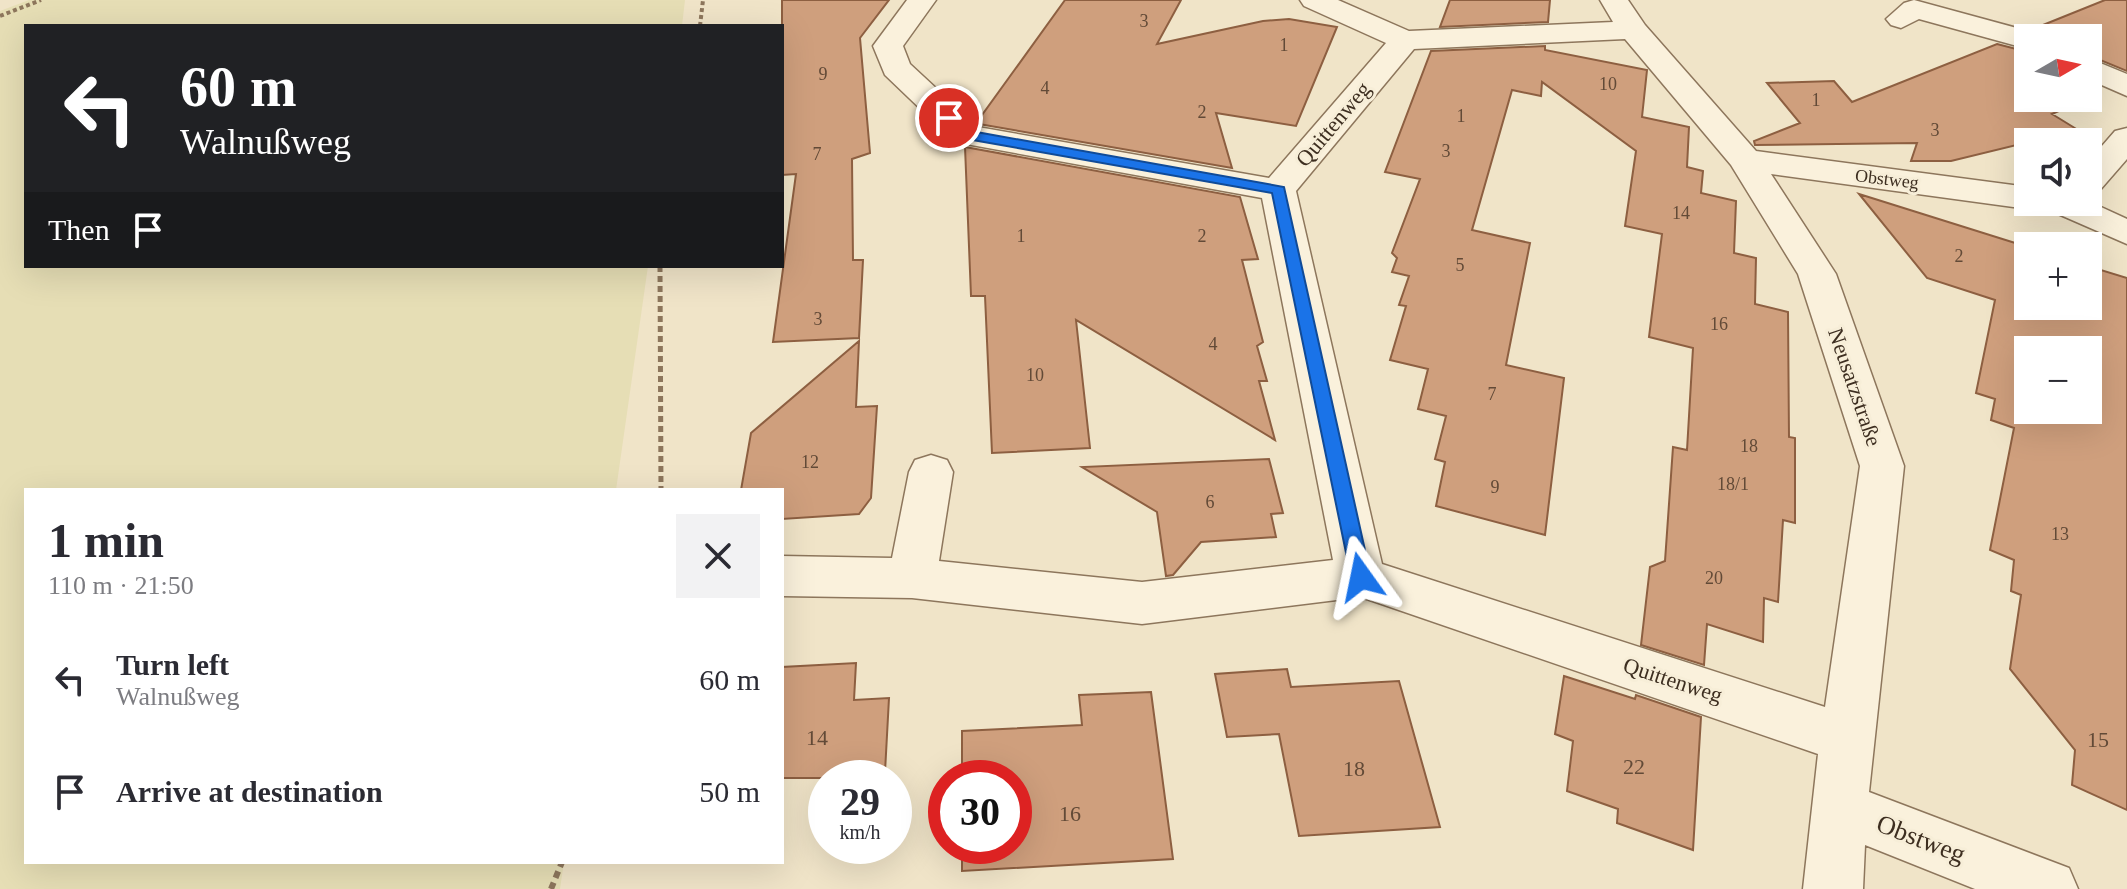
<!DOCTYPE html>
<html lang="en">
<head>
<meta charset="utf-8">
<style>
  :root { --surface:#fff; --page:#f2f2f3; --text:#2b2b33; --muted:#7c7c81 }
  body { margin:0; font-family:Georgia,serif; background:var(--page); color:var(--text); height:100vh; display:flex; flex-direction:column; font-size:30px; white-space:nowrap }
  * { box-sizing:border-box; margin:0 }
  p { font-size:26px; color:var(--muted) }
  .icon { flex:none; width:44px; height:44px; fill:none; stroke:currentColor; stroke-width:2; stroke-linecap:round; stroke-linejoin:round }
  .map { position:relative; flex:1; overflow:hidden }
  .details { position:absolute; left:24px; top:488px; width:760px; height:376px; display:flex; flex-direction:column; background:var(--surface); border-radius:0px; box-shadow:0 8px 32px #0002 }
  .details>* { flex:none }
  .banner { position:absolute; left:24px; top:24px; width:760px; height:244px; border-radius:0px; box-shadow:0 8px 32px #0002; background:#202124; color:#fff; overflow:hidden }
  .needle { width:52px; rotate:81deg }
  .fabs { position:absolute; left:2014px; top:24px; display:grid; gap:16px }
  .fabs a { display:grid; place-items:center; width:88px; height:88px; border-radius:0px; background:var(--surface); box-shadow:0 8px 32px #0002; font-size:40px }
  .speed { position:absolute; left:808px; top:760px; display:flex; gap:16px; font-size:40px; font-weight:700; text-align:center }
  .speed>* { display:grid; place-content:center; width:104px; height:104px; border-radius:50%; background:var(--surface); box-shadow:0 8px 32px #0002; line-height:1 }
  .speed small { font-size:20px; font-weight:400 }
  .speed .limit { border:12px solid #d22; background:#fff; color:#111 }
  .pin { position:absolute; display:grid; place-items:center; width:68px; height:68px; color:#fff; margin:-34px; border:4px solid #fff; border-radius:50%; box-shadow:0 2px 8px #0007 }
  .me { position:absolute; width:88px; margin:-44px; rotate:348deg; stroke-linejoin:round; filter:drop-shadow(0 0 6px #0008) }
  .turn { display:flex; align-items:center; gap:28px; height:168px; padding:0 24px; font-size:36px }
  .turn .icon { width:104px; height:104px; stroke-width:2.5 }
  .turn b { display:block; font-size:56px; line-height:68px }
  .then { display:flex; align-items:center; height:76px; padding:0 24px; background:#0003; gap:16px; font-size:30px }
  .round { display:grid; place-items:center; flex:none; width:84px; height:84px; border-radius:0px; background:var(--page) }
  .summary { display:flex; align-items:center; justify-content:space-between; height:136px; padding:0 24px }
  h1 { font-size:48px; font-weight:800; line-height:60px }
  ul { padding:0; list-style:none }
  li { display:flex; align-items:center; gap:24px; height:112px; padding:0 24px }
  li div { flex:1 }
  li b { display:block; font-size:30px }
  li em { font-style:normal }
  .map>svg:first-child { display:block }
  .farmland { fill:#e6deb5 }
  .building { fill:#cf9f7d; stroke:#8d5f41; stroke-width:2; fill-rule:evenodd }
  .lines { fill:none; stroke-linecap:round; stroke-linejoin:round }
  .minor-casing { stroke:#8d765c; stroke-width:3 }
  .path-far2 { stroke:#8d765c; stroke-width:4; stroke-dasharray:4 3; stroke-linecap:butt }
  .path-far1 { stroke:#8d765c; stroke-width:5; stroke-dasharray:6 4; stroke-linecap:butt }
  .path { stroke:#8d765c; stroke-width:6; stroke-dasharray:7 5; stroke-linecap:butt }
  .minor { fill:#faf1dc; fill-rule:evenodd }
  .route { fill:#1a73e8; stroke:#114b97; stroke-width:2 }
  .labels { text-anchor:middle; dominant-baseline:central; stroke-width:6; stroke-linejoin:round; paint-order:stroke }
  .number-label { font-size:18px; fill:#624a37 }
  .far-street-label { font-size:18px; fill:#3d2e20; stroke:#f7eed8 }
  .street-label { font-size:22px; fill:#3d2e20; stroke:#f7eed8 }
  .near-number-label { font-size:22px; fill:#624a37 }
  .near-street-label { font-size:26px; fill:#3d2e20; stroke:#f7eed8 }
</style>
</head>
<body>
<div class="map">
<svg width="2127" height="889" viewBox="0 0 2127 889">
  <rect width="100%" height="100%" fill="#f0e4c8"/>
  <path class="farmland" d="M 29,0 L 685,0 L 682,26 L 26,26 L 26,266 L 648,266 L 616,490 L 26,490 L 26,862 L 564,862 L 560,889 L 0,889 L 0,11 Z"/>
  <path class="building" d="M 782,0 L 889,0 L 860,38 L 870,153 L 852,159 L 853,260 L 863,260 L 859,338 L 773,342 L 796,174 L 782,175 Z
    M 1065,0 L 1181,0 L 1157,44 L 1263,21 L 1289,19 L 1337,27 L 1296,126 L 1216,113 L 1232,168 L 979,124 L 977,122 Z
    M 1450,0 L 1550,0 L 1548,22 L 1440,27 Z
    M 2105,0 L 2127,0 L 2127,71 L 2088,55 L 2088,38 L 2045,38 L 2033,29 Z
    M 1997,44 L 2028,52 L 2028,98 L 2088,98 L 2052,114 L 2078,130 L 1951,161 L 1911,161 L 1917,143 L 1755,145 L 1754,141 L 1800,123 L 1767,83 L 1834,81 L 1852,102 Z
    M 1545,46 L 1545,50 L 1647,70 L 1642,117 L 1689,127 L 1687,167 L 1703,171 L 1701,193 L 1736,201 L 1734,253 L 1756,258 L 1755,304 L 1788,312 L 1789,437 L 1795,438 L 1795,523 L 1783,520 L 1778,602 L 1764,598 L 1763,642 L 1707,624 L 1704,665 L 1641,645 L 1650,567 L 1665,561 L 1673,447 L 1687,450 L 1693,348 L 1649,337 L 1662,234 L 1625,226 L 1636,151 L 1542,82 L 1541,96 L 1512,90 L 1472,230 L 1530,243 L 1506,365 L 1564,378 L 1545,535 L 1436,506 L 1445,462 L 1435,459 L 1446,416 L 1418,409 L 1428,369 L 1390,360 L 1406,306 L 1399,305 L 1409,276 L 1392,272 L 1397,258 L 1392,253 L 1420,179 L 1385,172 L 1431,51 Z
    M 965,147 L 1240,197 L 1258,259 L 1242,260 L 1263,342 L 1257,346 L 1267,381 L 1259,381 L 1275,440 L 1076,320 L 1090,448 L 992,453 L 985,296 L 971,296 Z
    M 1859,194 L 2028,247 L 2028,306 L 2088,306 L 2088,266 L 2127,278 L 2127,810 L 2072,785 L 2075,750 L 2010,669 L 2021,595 L 2011,591 L 2014,560 L 1990,550 L 2014,428 L 1991,420 L 1995,399 L 1976,393 L 1995,300 L 1927,278 ZM 2028,350 L 2088,350 L 2088,410 L 2028,410 Z
    M 859,341 L 856,407 L 877,406 L 871,498 L 859,514 L 782,519 L 782,490 L 741,490 L 751,433 Z
    M 1269,459 L 1283,513 L 1271,514 L 1276,537 L 1201,542 L 1173,575 L 1166,576 L 1157,512 L 1082,467 Z
    M 856,663 L 854,700 L 889,698 L 885,772 L 849,774 L 848,778 L 782,778 L 782,667 Z
    M 1287,669 L 1291,687 L 1399,681 L 1440,827 L 1299,836 L 1279,734 L 1227,737 L 1215,674 Z
    M 1564,676 L 1635,699 L 1636,695 L 1701,717 L 1693,850 L 1617,823 L 1618,809 L 1567,791 L 1573,741 L 1555,734 Z
    M 1151,692 L 1173,859 L 962,871 L 962,846 L 1014,846 L 1014,778 L 962,778 L 962,731 L 1082,725 L 1079,695 Z"/>
  <g class="lines">
    <g class="minor-casing">
      <path id="minor" d="M 907,0 L 936,0 L 903,46 L 910,64 L 978,127 L 1269,178 L 1386,43 L 1304,6 L 1300,0 L 1338,0 L 1409,31 L 1613,22 L 1600,0 L 1628,0 L 1645,25 L 1756,151 L 2028,187 L 2028,202 L 2043,202 L 2041,206 L 2028,209 L 1771,174 L 1836,274 L 1904,466 L 1869,792 L 2069,868 L 2078,889 L 1975,889 L 1865,845 L 1863,889 L 1803,889 L 1818,754 L 1361,597 L 1142,624 L 912,598 L 782,596 L 782,556 L 892,558 L 909,472 L 915,460 L 931,455 L 947,460 L 953,472 L 939,561 L 1142,582 L 1333,560 L 1262,198 L 955,142 L 885,75 L 873,46 ZM 1625,39 L 1731,165 L 1798,274 L 1860,466 L 1825,707 L 1382,564 L 1296,191 L 1414,49 Z
        M 1914,0 L 2039,34 L 2042,38 L 2028,38 L 2028,49 L 1919,19 L 1901,28 L 1891,25 L 1886,19 L 1904,3 Z
        M 2088,58 L 2127,74 L 2127,96 L 2088,79 Z
        M 2127,128 L 2127,159 L 2100,190 L 2088,194 L 2088,162 L 2115,131 Z
        M 2088,201 L 2127,219 L 2127,244 L 2049,210 L 2044,202 Z"/>
    </g>
    <path class="path-far2" d="M 0,16 L 41,0
      M 700,26 L 703,0"/>
    <path class="path-far1" d="M 660,266 L 661,490"/>
    <path class="path" d="M 551,889 L 562,862"/>
    <use href="#minor" class="minor"/>
  </g>
  <path class="route" d="M 944,115 L 954,115 L 971,131 L 1284,187 L 1371,577 L 1368,582 L 1361,585 L 1351,577 L 1272,193 L 967,139 L 944,121 Z"/>
  <g class="labels">
    <g class="number-label">
      <text x="1144" y="21">3</text>
      <text x="1284" y="45">1</text>
      <text x="823" y="74">9</text>
      <text x="1608" y="84">10</text>
      <text x="1045" y="88">4</text>
      <text x="1816" y="100">1</text>
      <text x="1202" y="112">2</text>
      <text x="1461" y="116">1</text>
      <text x="1935" y="130">3</text>
      <text x="1446" y="151">3</text>
      <text x="817" y="154">7</text>
      <text x="1681" y="213">14</text>
      <text x="1021" y="236">1</text>
      <text x="1202" y="236">2</text>
      <text x="1959" y="256">2</text>
      <text x="1460" y="265">5</text>
      <text x="818" y="319">3</text>
      <text x="1719" y="324">16</text>
      <text x="1213" y="344">4</text>
      <text x="1035" y="375">10</text>
      <text x="1492" y="394">7</text>
      <text x="1749" y="446">18</text>
      <text x="810" y="462">12</text>
      <text x="1733" y="484">18/1</text>
      <text x="1495" y="487">9</text>
      <text x="1210" y="502">6</text>
      <text x="2060" y="534">13</text>
      <text x="1714" y="578">20</text>
    </g>
    <g class="far-street-label">
      <text transform="translate(1887 179) rotate(7)">Obstweg</text>
    </g>
    <g class="street-label">
      <text transform="translate(1333 124) rotate(-50)">Quittenweg</text>
      <text transform="translate(1855 387) rotate(71)">Neusatzstraße</text>
      <text transform="translate(1673 680) rotate(18)">Quittenweg</text>
    </g>
    <g class="near-number-label">
      <text x="817" y="737">14</text>
      <text x="2098" y="739">15</text>
      <text x="1634" y="766">22</text>
      <text x="1354" y="768">18</text>
      <text x="1070" y="813">16</text>
    </g>
    <g class="near-street-label">
      <text transform="translate(1921 839) rotate(21)">Obstweg</text>
    </g>
  </g>
</svg>
<div class="fabs">
<a><svg class="needle" viewBox="-14 -14 28 28"><path d="M0-13l5 13h-10z" fill="#e53935"/><path d="M0 13l5-13h-10z" fill="#7c7c81"/></svg></a>
<a><svg class="icon" aria-label="sound" viewBox="0 0 24 24"><path d="M4 9h4l5-4v14l-5-4H4zM17 9q2 3 0 6"/></svg></a>
<a>+</a>
<a>−</a>
</div>
<div class="speed"><div>29<small>km/h</small></div><div class="limit">30</div></div>
<div class="pin" style="left:949px;top:118px;background:#d93025"><svg class="icon" aria-label="arrive" viewBox="0 0 24 24"><path d="M6 21V4h12l-3 4 3 4H6"/></svg></div>
<svg class="me" style="left:1361px;top:577px" viewBox="-20 -20 40 40"><path d="M0-17L14 15 0 8-14 15z" fill="#1a73e8" stroke="#fff" stroke-width="4"/></svg>
<div class="banner">
<div class="turn"><svg class="icon" aria-label="left" viewBox="0 0 24 24"><path d="M17 20v-9H6M10 6l-5 5 5 5"/></svg><div><b>60 m</b>Walnußweg</div></div>
<div class="then">Then<svg class="icon" aria-label="arrive" viewBox="0 0 24 24"><path d="M6 21V4h12l-3 4 3 4H6"/></svg></div>
</div>
<section class="details">
<div class="summary"><div><h1>1 min</h1><p>110 m · 21:50</p></div><a class="round"><svg class="icon" aria-label="close" viewBox="0 0 24 24"><path d="M6 6l12 12M18 6L6 18"/></svg></a></div>
<ul>
<li><svg class="icon" aria-label="left" viewBox="0 0 24 24"><path d="M17 20v-9H6M10 6l-5 5 5 5"/></svg><div><b>Turn left</b><p>Walnußweg</p></div><em>60 m</em></li>
<li><svg class="icon" aria-label="arrive" viewBox="0 0 24 24"><path d="M6 21V4h12l-3 4 3 4H6"/></svg><div><b>Arrive at destination</b></div><em>50 m</em></li>
</ul>
</section>
</div>
</body>
</html>
